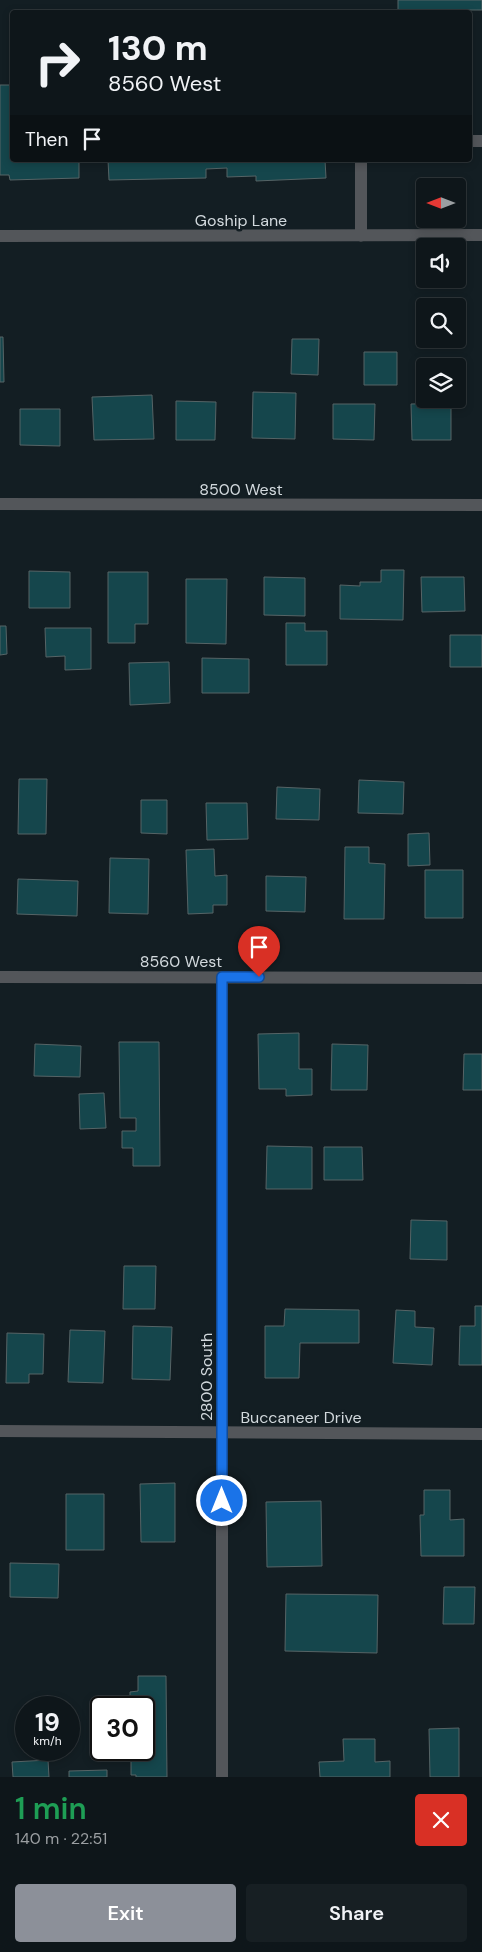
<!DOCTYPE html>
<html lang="en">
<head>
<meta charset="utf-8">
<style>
  :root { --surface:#0e161a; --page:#171f23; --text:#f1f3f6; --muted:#9b9fa2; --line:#2e3539; --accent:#8c9099 }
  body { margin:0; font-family:"DM Sans",sans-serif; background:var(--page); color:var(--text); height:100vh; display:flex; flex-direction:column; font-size:19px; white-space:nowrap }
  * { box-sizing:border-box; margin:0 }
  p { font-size:16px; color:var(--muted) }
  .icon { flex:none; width:28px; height:28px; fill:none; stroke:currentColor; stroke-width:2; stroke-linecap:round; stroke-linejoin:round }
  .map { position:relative; height:1777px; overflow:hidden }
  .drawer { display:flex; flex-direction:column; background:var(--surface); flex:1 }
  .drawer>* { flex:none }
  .top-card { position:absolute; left:10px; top:10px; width:462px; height:152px; border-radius:5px; box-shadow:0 2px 8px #0003,0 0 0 1px var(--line); background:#0e161a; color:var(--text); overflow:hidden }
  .needle { width:32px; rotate:270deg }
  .tools { position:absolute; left:416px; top:178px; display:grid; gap:10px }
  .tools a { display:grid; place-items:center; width:50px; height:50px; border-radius:5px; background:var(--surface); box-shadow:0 2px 8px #0003,0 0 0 1px var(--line); font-size:25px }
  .speed { position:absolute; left:15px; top:1696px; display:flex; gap:10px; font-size:25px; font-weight:700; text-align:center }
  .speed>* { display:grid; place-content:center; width:65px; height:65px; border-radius:50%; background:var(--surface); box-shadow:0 2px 8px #0003,0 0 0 1px var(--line); line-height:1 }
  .speed small { font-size:12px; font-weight:400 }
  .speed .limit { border:2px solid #111; border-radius:8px; background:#fff; color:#111 }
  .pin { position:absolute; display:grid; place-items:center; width:42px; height:42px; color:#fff; margin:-51px -21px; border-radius:50% 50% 50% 0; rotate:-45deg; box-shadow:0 0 5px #0007 }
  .pin .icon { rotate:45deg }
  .me { position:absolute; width:55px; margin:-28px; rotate:0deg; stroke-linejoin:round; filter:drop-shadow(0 0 4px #0008) }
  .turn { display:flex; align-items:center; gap:18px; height:105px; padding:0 15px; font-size:22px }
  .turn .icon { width:65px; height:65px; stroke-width:2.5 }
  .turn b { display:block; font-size:35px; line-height:42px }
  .then { display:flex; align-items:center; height:48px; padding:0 15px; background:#0003; gap:10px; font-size:19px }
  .round { display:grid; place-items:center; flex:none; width:52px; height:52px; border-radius:5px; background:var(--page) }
  .summary { display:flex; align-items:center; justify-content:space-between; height:85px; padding:0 15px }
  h1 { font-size:30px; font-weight:600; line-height:38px; color:#1e9e55 }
  .button { display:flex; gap:10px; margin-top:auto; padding:10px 15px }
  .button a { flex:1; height:58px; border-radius:5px; background:var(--accent); color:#fff; font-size:20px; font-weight:600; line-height:58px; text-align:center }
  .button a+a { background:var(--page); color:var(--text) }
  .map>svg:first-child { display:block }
  .building { fill:#15464c; stroke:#566466 }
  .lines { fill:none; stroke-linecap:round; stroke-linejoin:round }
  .minor { stroke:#53565a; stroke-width:12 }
  .route-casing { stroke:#114b97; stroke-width:12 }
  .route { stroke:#1a73e8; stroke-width:9 }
  .labels { text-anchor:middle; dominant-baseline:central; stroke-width:5; stroke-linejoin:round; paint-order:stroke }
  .street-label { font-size:16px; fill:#d2d9dd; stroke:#131e23 }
</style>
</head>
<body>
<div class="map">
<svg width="482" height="1777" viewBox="0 0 482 1777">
  <rect width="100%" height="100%" fill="#131e23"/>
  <path class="building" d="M 398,0 L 482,0 L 482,10 L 398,10 Z
    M 0,85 L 12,85 L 12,160 L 79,160 L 79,178 L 10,180 L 9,175 L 0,175 Z
    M 108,160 L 325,160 L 326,178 L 256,181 L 256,176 L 227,177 L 227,168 L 206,169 L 206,178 L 109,180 Z
    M 0,337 L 3,337 L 4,382 L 0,382 Z
    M 292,339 L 319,339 L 318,375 L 291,374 Z
    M 364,352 L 397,352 L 397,385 L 364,385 Z
    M 253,392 L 296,393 L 295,439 L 252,438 Z
    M 152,395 L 154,439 L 94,440 L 92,397 Z
    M 176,401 L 216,402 L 215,440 L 176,440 Z
    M 451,403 L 451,440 L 412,440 L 411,404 Z
    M 333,404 L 375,404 L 374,440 L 333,439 Z
    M 20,409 L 60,409 L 60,446 L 20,445 Z
    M 381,570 L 404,570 L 403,620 L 340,619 L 340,585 L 360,586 L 360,582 L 381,582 Z
    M 29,571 L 70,572 L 70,608 L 29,608 Z
    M 108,572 L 148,572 L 148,624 L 135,624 L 135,643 L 108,643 Z
    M 264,577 L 305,578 L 305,616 L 264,615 Z
    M 421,577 L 464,577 L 465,611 L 422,612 Z
    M 186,579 L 227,579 L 226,644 L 186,643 Z
    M 286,623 L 305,623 L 305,631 L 327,631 L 327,665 L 286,665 Z
    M 0,626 L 6,626 L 7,654 L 0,655 Z
    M 45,628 L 91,628 L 91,669 L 65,670 L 65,656 L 46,657 Z
    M 450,635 L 482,635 L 482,667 L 450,667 Z
    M 202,658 L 249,659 L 249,693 L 202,693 Z
    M 169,662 L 170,703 L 130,705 L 129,663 Z
    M 19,779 L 47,779 L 46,834 L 18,834 Z
    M 359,780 L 404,782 L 403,814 L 358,813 Z
    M 277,787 L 320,789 L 319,820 L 276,819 Z
    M 141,800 L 167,800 L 167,834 L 141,833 Z
    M 206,803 L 247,803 L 248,839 L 207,840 Z
    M 429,833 L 430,865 L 408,866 L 408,834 Z
    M 345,847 L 369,847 L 369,863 L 385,864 L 384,919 L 344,919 Z
    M 214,849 L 215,876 L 227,875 L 227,905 L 213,905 L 213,913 L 188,914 L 186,850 Z
    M 110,858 L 149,859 L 148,914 L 109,913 Z
    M 425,870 L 463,870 L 463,918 L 425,918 Z
    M 266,876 L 306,877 L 305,912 L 266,911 Z
    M 18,879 L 78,881 L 77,916 L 17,914 Z
    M 299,1033 L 299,1069 L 312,1069 L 312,1095 L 286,1096 L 286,1089 L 259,1089 L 258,1034 Z
    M 119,1042 L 159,1042 L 160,1166 L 133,1166 L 133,1148 L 122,1148 L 122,1131 L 136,1131 L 136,1118 L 120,1118 Z
    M 35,1044 L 81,1046 L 80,1077 L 34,1076 Z
    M 332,1044 L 368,1045 L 367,1090 L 331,1090 Z
    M 464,1054 L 482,1054 L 482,1090 L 463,1090 Z
    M 104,1093 L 106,1128 L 80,1129 L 79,1094 Z
    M 267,1146 L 312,1147 L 312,1189 L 266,1189 Z
    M 324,1147 L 362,1147 L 363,1180 L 324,1180 Z
    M 411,1220 L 447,1221 L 447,1260 L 410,1259 Z
    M 124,1266 L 156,1266 L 155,1309 L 123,1309 Z
    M 475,1306 L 482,1306 L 482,1365 L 459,1365 L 460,1326 L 475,1326 Z
    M 285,1309 L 359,1310 L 359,1343 L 300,1343 L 299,1378 L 265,1378 L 265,1326 L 284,1326 Z
    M 396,1310 L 415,1311 L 415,1327 L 434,1328 L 432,1365 L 393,1363 Z
    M 133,1326 L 172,1327 L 170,1380 L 132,1379 Z
    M 70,1330 L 105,1331 L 103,1383 L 68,1382 Z
    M 7,1333 L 44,1334 L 43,1374 L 29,1374 L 29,1383 L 6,1383 Z
    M 175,1483 L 175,1542 L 141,1542 L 140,1484 Z
    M 424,1490 L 450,1490 L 450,1520 L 464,1519 L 464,1556 L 421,1556 L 420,1515 L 424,1515 Z
    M 66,1494 L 104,1494 L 104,1550 L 66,1550 Z
    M 321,1501 L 322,1566 L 267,1567 L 266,1502 Z
    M 10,1563 L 59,1564 L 58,1598 L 10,1597 Z
    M 444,1587 L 475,1587 L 474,1624 L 443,1624 Z
    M 286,1594 L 378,1595 L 377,1653 L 285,1651 Z
    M 138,1676 L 166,1676 L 167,1777 L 136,1777 L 136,1775 L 131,1775 L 131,1750 L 144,1750 L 144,1708 L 130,1708 L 130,1692 L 138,1691 Z
    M 459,1728 L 459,1777 L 430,1777 L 429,1729 Z
    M 343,1739 L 375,1739 L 375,1762 L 390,1761 L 390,1777 L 320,1777 L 319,1762 L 344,1761 Z
    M 48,1760 L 49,1777 L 13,1777 L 12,1762 Z
    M 107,1770 L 107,1777 L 69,1777 L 69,1771 Z"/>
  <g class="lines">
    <path class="minor" d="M 470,141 L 482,141
      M 361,160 L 361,236
      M 0,236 L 482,235
      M 0,504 L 482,505
      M 0,977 L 482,978
      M 222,977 L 222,1777
      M 0,1431 L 482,1434"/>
  </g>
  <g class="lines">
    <g class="route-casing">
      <path id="route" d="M 222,1501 L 222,977 L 259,977"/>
    </g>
    <use href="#route" class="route"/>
  </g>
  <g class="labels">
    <g class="street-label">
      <text x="241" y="220">Goship Lane</text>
      <text x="241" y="489">8500 West</text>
      <text x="181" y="961">8560 West</text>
      <text transform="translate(206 1377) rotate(-90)">2800 South</text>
      <text x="301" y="1417">Buccaneer Drive</text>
    </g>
  </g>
</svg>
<div class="tools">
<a><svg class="needle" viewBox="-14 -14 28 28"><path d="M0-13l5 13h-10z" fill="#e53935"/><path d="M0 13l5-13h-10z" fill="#9b9fa2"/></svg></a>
<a><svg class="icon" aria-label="sound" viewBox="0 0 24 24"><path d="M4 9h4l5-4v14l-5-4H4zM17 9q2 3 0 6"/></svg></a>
<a><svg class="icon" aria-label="search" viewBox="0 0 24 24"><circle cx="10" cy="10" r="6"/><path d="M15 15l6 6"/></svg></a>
<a><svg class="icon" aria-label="layers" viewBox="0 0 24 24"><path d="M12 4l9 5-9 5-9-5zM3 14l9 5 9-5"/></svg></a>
</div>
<div class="speed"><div>19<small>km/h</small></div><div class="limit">30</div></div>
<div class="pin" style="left:259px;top:977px;background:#d93025"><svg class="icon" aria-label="arrive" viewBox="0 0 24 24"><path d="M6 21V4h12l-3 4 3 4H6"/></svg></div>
<svg class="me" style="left:222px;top:1501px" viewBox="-20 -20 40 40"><circle r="17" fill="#1a73e8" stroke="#fff" stroke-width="3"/><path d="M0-11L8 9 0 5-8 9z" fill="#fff"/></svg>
<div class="top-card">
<div class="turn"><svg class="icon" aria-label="right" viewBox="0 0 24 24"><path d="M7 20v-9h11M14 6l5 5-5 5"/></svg><div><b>130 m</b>8560 West</div></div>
<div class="then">Then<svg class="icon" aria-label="arrive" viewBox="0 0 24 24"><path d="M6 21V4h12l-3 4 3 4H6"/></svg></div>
</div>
</div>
<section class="drawer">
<div class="summary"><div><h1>1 min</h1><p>140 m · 22:51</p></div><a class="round" style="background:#d93025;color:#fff"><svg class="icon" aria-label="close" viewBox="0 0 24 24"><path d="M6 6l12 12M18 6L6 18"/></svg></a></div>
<div class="button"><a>Exit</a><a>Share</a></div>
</section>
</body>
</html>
